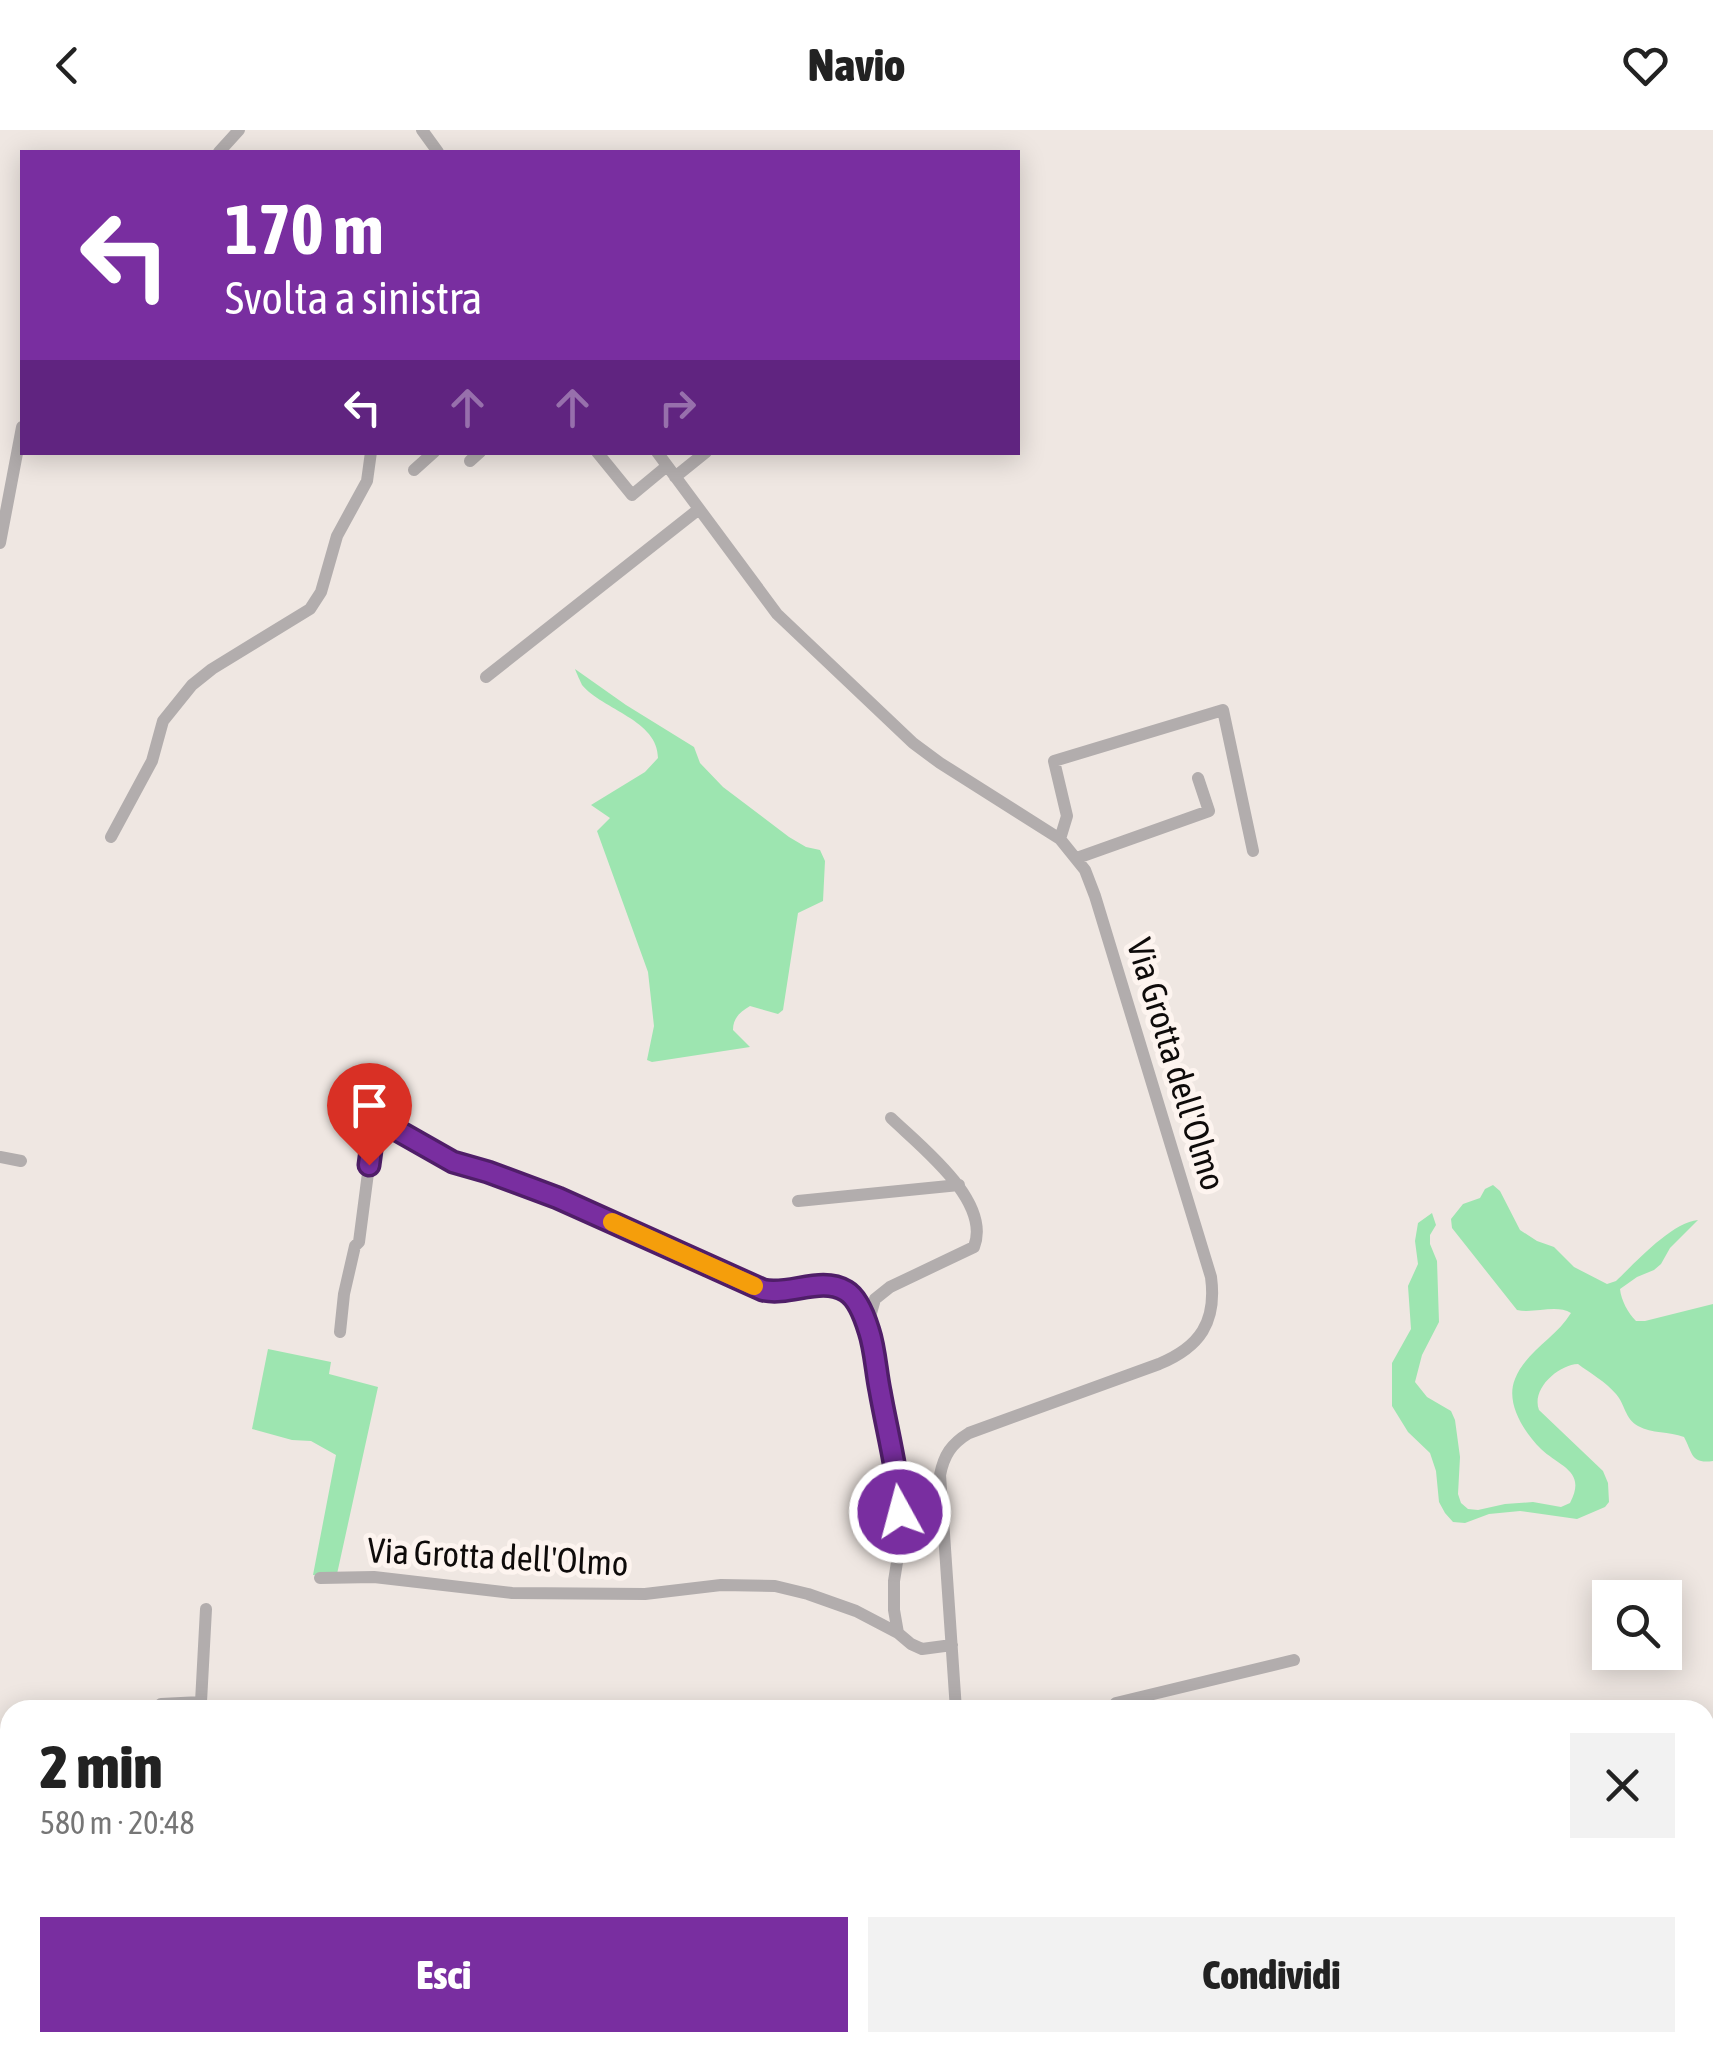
<!DOCTYPE html>
<html lang="it">
<head>
<meta charset="utf-8">
<style>
  :root { --surface:#fff; --page:#f2f2f2; --text:#222; --muted:#767676; --accent:#792ea0 }
  body { margin:0; font-family:"Asap Condensed",sans-serif; background:var(--page); color:var(--text); height:100vh; display:flex; flex-direction:column; font-size:38px; white-space:nowrap }
  * { box-sizing:border-box; margin:0 }
  p { font-size:32px; color:var(--muted) }
  .icon { flex:none; width:55px; height:55px; fill:none; stroke:currentColor; stroke-width:2; stroke-linecap:round; stroke-linejoin:round }
  .map { position:relative; flex:1; overflow:hidden }
  .side { position:absolute; left:0px; top:1570px; width:1715px; height:352px; display:flex; flex-direction:column; background:var(--surface); border-radius:30px 30px 0 0; box-shadow:0 5px 25px #0003 }
  .side>* { flex:none }
  .banner { position:absolute; left:20px; top:20px; width:1000px; height:305px; border-radius:0px; box-shadow:0 5px 25px #0003; background:#792ea0; color:#fff; overflow:hidden }
  .buttons { position:absolute; left:1592px; top:1450px; display:grid; gap:20px }
  .buttons a { display:grid; place-items:center; width:90px; height:90px; border-radius:0px; background:var(--surface); box-shadow:0 5px 25px #0003; font-size:50px }
  .pin { position:absolute; display:grid; place-items:center; width:85px; height:85px; color:#fff; margin:-102px -42px; border-radius:50% 50% 50% 0; rotate:-45deg; box-shadow:0 0 10px #0007 }
  .pin .icon { rotate:45deg }
  .me { position:absolute; width:110px; margin:-55px; rotate:353deg; stroke-linejoin:round; filter:drop-shadow(0 0 8px #0008) }
  .turn { display:flex; align-items:center; gap:35px; height:210px; padding:0 40px; font-size:45px }
  .turn .icon { width:130px; height:130px; stroke-width:2.5 }
  .turn b { display:block; font-size:70px; line-height:85px }
  .lanes { display:flex; align-items:center; height:95px; padding:0 40px; background:#0003; justify-content:center; gap:50px; direction:ltr }
  .lanes .off { opacity:.35 }
  .round { display:grid; place-items:center; flex:none; width:105px; height:105px; border-radius:0px; background:var(--page) }
  .summary { display:flex; align-items:center; justify-content:space-between; height:170px; padding:0 40px }
  h1 { font-size:60px; font-weight:800; line-height:75px }
  .cta { display:flex; gap:20px; margin-top:auto; padding:20px 40px }
  .cta a { flex:1; height:115px; border-radius:0px; background:var(--accent); color:#fff; font-size:40px; font-weight:800; line-height:115px; text-align:center }
  .cta a+a { background:var(--page); color:var(--text) }
  header { display:flex; justify-content:space-between; align-items:center; height:130px; padding:0 40px; background:var(--surface); font-size:45px; font-weight:800 }
  .map>svg:first-child { display:block }
  .green { fill:#9de5b0 }
  .lines { fill:none; stroke-linecap:round; stroke-linejoin:round }
  .minor { stroke:#b2adad; stroke-width:12 }
  .route-casing { stroke:#4f1e68; stroke-width:25 }
  .route { stroke:#792ea0; stroke-width:18 }
  .slow { stroke:#f59e0b; stroke-width:18 }
  .labels { text-anchor:middle; dominant-baseline:central; stroke-width:10; stroke-linejoin:round; paint-order:stroke }
  .street-label { font-size:35px; fill:#0e0b0a; stroke:#fdf4ef }
</style>
</head>
<body>
<header><svg class="icon" aria-label="back" viewBox="0 0 24 24"><path d="M15 5l-7 7 7 7"/></svg>Navio<svg class="icon" aria-label="heart" viewBox="0 0 24 24"><path d="M12 20l-8-8c-3-5 5-10 8-4 3-6 11-1 8 4z"/></svg></header>
<div class="map">
<svg width="1713" height="1922" viewBox="0 0 1713 1922">
  <rect width="100%" height="100%" fill="#efe7e2"/>
  <path class="green" d="M 575,539 L 626,575 L 694,617 L 700,633 L 723,657 L 789,707 L 806,717 L 820,720 L 825,731 L 823,771 L 798,783 L 783,880 L 778,884 L 750,876 C 740,882 733,888 733,900 L 750,917 L 652,932 L 647,930 L 654,896 L 648,842 L 597,701 L 610,688 L 591,675 L 645,642 L 658,628 C 658,590 603,580 582,555 C 581,553 576,542 575,539 Z
    M 1493,1055 L 1500,1061 L 1520,1100 L 1537,1111 L 1554,1117 L 1574,1137 L 1607,1154 L 1616,1151 C 1635,1133 1672,1092 1698,1090 L 1670,1118 L 1661,1134 L 1654,1140 L 1637,1147 L 1620,1159 C 1621,1170 1628,1183 1636,1191 L 1645,1191 L 1713,1174 L 1713,1331 C 1691,1334 1693,1324 1684,1307 C 1669,1301 1652,1304 1638,1296 C 1625,1289 1625,1274 1616,1264 C 1606,1252 1590,1243 1578,1234 C 1558,1235 1531,1259 1539,1280 L 1603,1341 L 1608,1353 L 1609,1372 L 1605,1377 L 1577,1389 L 1520,1381 L 1489,1384 L 1465,1393 L 1453,1392 L 1445,1383 L 1439,1372 L 1436,1341 L 1430,1323 L 1408,1302 L 1392,1276 L 1392,1233 L 1411,1199 L 1408,1156 L 1418,1134 L 1415,1111 L 1418,1093 L 1432,1083 L 1436,1095 L 1430,1105 L 1430,1114 L 1437,1131 L 1439,1192 L 1422,1225 L 1415,1252 L 1427,1267 L 1451,1281 L 1455,1290 L 1460,1327 L 1458,1364 L 1461,1373 L 1468,1379 L 1478,1380 L 1505,1374 L 1533,1372 L 1561,1377 L 1570,1373 C 1587,1341 1560,1337 1541,1319 C 1524,1302 1505,1273 1515,1249 C 1526,1221 1556,1208 1571,1183 C 1556,1174 1534,1184 1517,1180 L 1452,1098 L 1451,1089 L 1463,1074 L 1480,1068 L 1485,1059 Z
    M 268,1219 L 331,1232 L 329,1244 L 378,1257 L 337,1444 L 313,1445 L 336,1325 L 311,1311 L 292,1310 L 252,1299 Z"/>
  <g class="lines">
    <path class="minor" d="M 422,0 L 438,22
      M 219,22 L 239,0
      M 597,322 L 632,365 L 667,336
      M 657,322 L 777,484 L 913,613 L 940,633 L 1060,709 L 1085,740 L 1095,766 L 1211,1147 C 1217,1192 1200,1217 1159,1234 L 969,1303 C 951,1314 944,1325 940,1345 L 956,1580
      M 470,331 L 480,322
      M 414,340 L 434,322
      M 675,347 L 706,322
      M 0,413 L 22,297
      M 486,547 L 699,379
      M 111,707 L 152,631 L 163,591 L 192,555 L 212,539 L 310,479 L 321,462 L 337,406 L 367,351 L 371,322
      M 1060,709 L 1067,686 L 1054,631 L 1223,580 L 1253,721
      M 1077,728 L 1209,681 L 1198,648
      M 891,988 C 920,1016 992,1071 974,1117 L 890,1157 L 875,1169 L 871,1183 L 872,1220 L 899,1357 L 901,1407 L 894,1451 L 894,1480 L 898,1503
      M 0,1027 L 21,1031
      M 798,1071 L 959,1055
      M 340,1202 L 344,1164 L 355,1116 L 359,1112 L 374,997 L 377,994 L 386,994 L 453,1032 L 489,1042 L 558,1068 L 763,1161 C 790,1166 830,1143 852,1166 C 861,1175 865,1191 870,1203
      M 320,1448 L 374,1447 L 512,1463 L 645,1464 L 721,1455 L 775,1456 L 808,1464 L 856,1481 L 898,1503 L 911,1514 L 922,1519 L 952,1515
      M 161,1580 L 161,1574 L 201,1572 L 206,1479
      M 1109,1580 L 1116,1573 L 1294,1530
      M 119,1912 L 119,1922
      M 233,1912 L 233,1922
      M 977,1912 L 978,1922
      M 1551,1912 L 1552,1922
      M 1624,1912 L 1625,1922
      M 549,1922 L 574,1918 L 574,1922"/>
  </g>
  <g class="lines">
    <g class="route-casing">
      <path id="route" d="M 369,1035 L 374,997 L 378,994 L 386,994 L 453,1032 L 488,1042 L 558,1068 L 763,1160 C 790,1166 821,1146 846,1161 C 858,1168 865,1188 869,1201 C 875,1219 876,1242 880,1261 C 887,1301 898,1341 900,1382"/>
    </g>
    <use href="#route" class="route"/>
    <path class="slow" d="M 612,1092 L 754,1156"/>
  </g>
  <g class="labels">
    <g class="street-label">
      <text transform="translate(1177 934) rotate(73)">Via Grotta dell'Olmo</text>
      <text transform="translate(498 1426) rotate(3)">Via Grotta dell'Olmo</text>
    </g>
  </g>
</svg>
<div class="buttons">
<a><svg class="icon" aria-label="search" viewBox="0 0 24 24"><circle cx="10" cy="10" r="6"/><path d="M15 15l6 6"/></svg></a>
</div>
<div class="pin" style="left:369px;top:1035px;background:#d93025"><svg class="icon" aria-label="arrive" viewBox="0 0 24 24"><path d="M6 21V4h12l-3 4 3 4H6"/></svg></div>
<svg class="me" style="left:900px;top:1382px" viewBox="-20 -20 40 40"><circle r="17" fill="#792ea0" stroke="#fff" stroke-width="3"/><path d="M0-11L8 9 0 5-8 9z" fill="#fff"/></svg>
<div class="banner">
<div class="turn"><svg class="icon" aria-label="left" viewBox="0 0 24 24"><path d="M17 20v-9H6M10 6l-5 5 5 5"/></svg><div><b>170 m</b>Svolta a sinistra</div></div>
<div class="lanes"><svg class="icon" aria-label="left" viewBox="0 0 24 24"><path d="M17 20v-9H6M10 6l-5 5 5 5"/></svg><svg class="icon off" aria-label="ahead" viewBox="0 0 24 24"><path d="M12 20V5M6 11l6-6 6 6"/></svg><svg class="icon off" aria-label="ahead" viewBox="0 0 24 24"><path d="M12 20V5M6 11l6-6 6 6"/></svg><svg class="icon off" aria-label="right" viewBox="0 0 24 24"><path d="M7 20v-9h11M14 6l5 5-5 5"/></svg></div>
</div>
<section class="side">
<div class="summary"><div><h1>2 min</h1><p>580 m · 20:48</p></div><a class="round"><svg class="icon" aria-label="close" viewBox="0 0 24 24"><path d="M6 6l12 12M18 6L6 18"/></svg></a></div>
<div class="cta"><a>Esci</a><a>Condividi</a></div>
</section>
</div>
</body>
</html>
